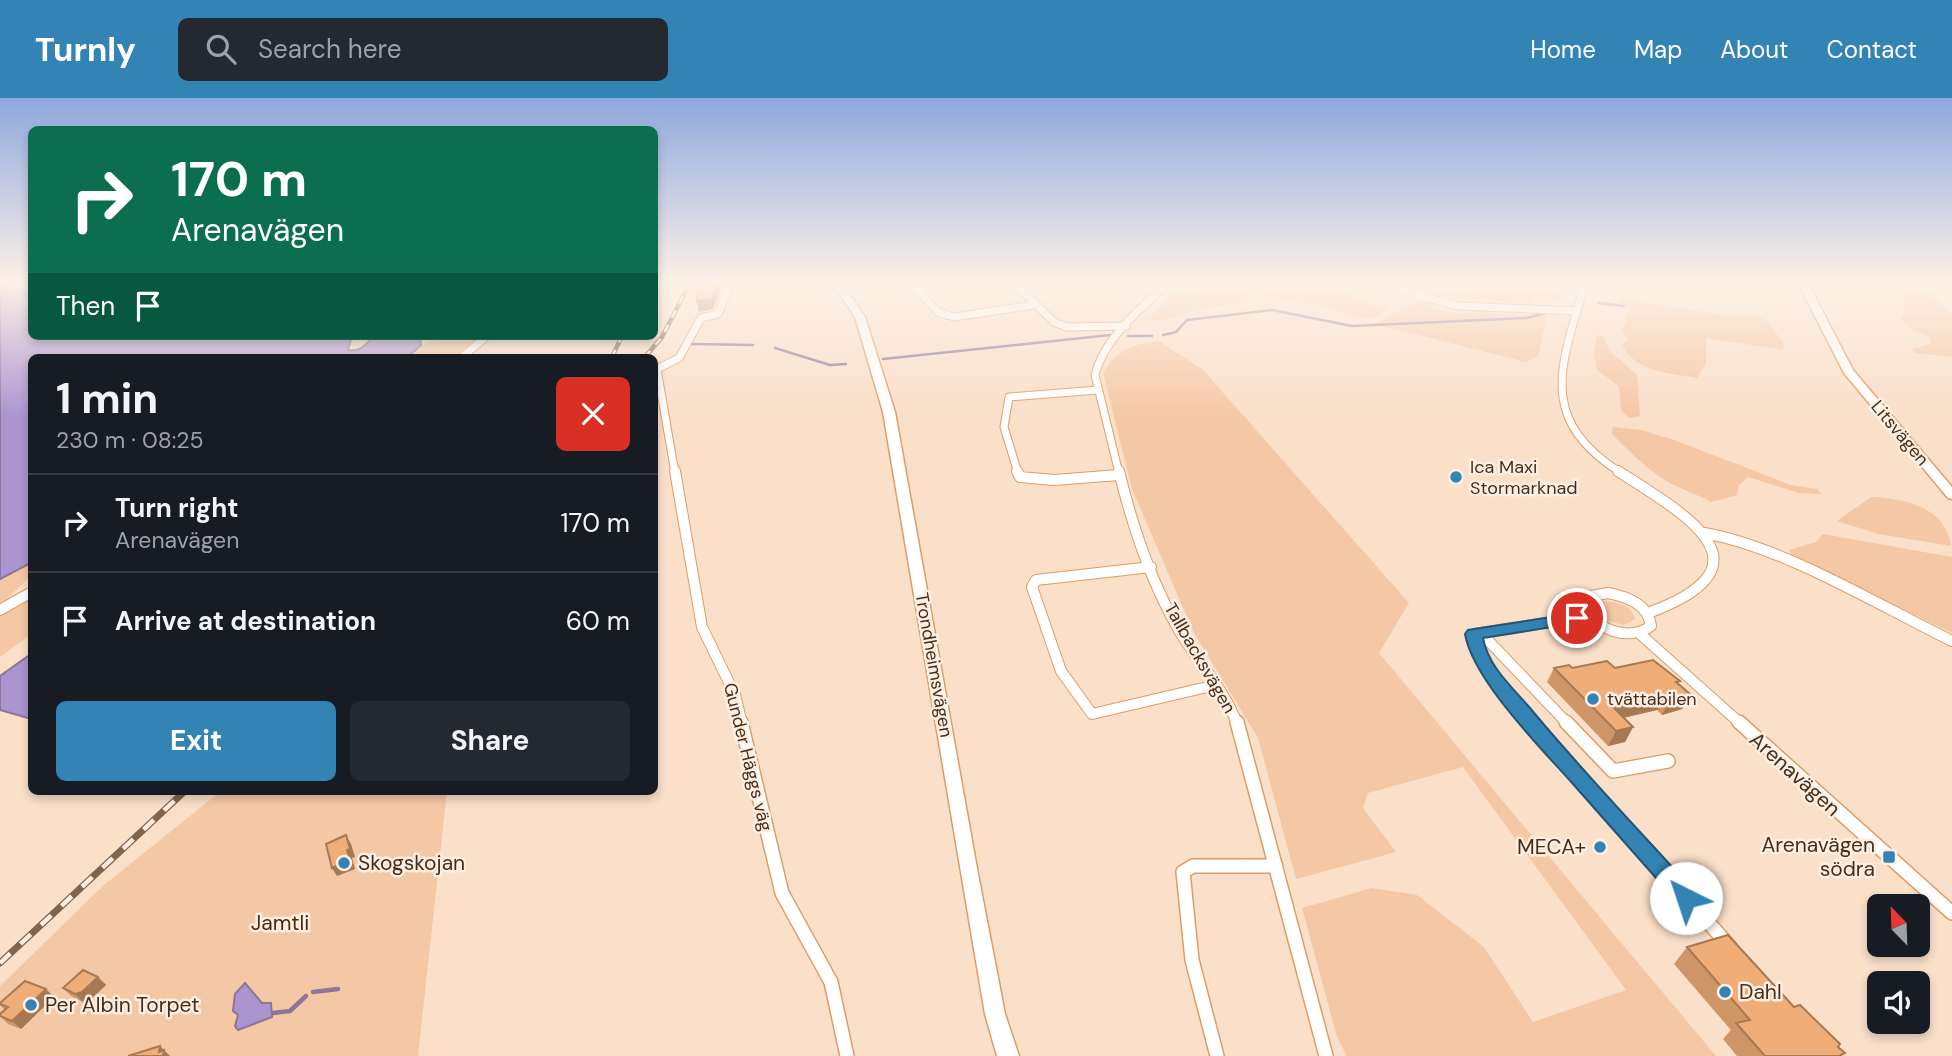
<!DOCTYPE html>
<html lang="en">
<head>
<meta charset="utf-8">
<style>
  :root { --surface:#171b24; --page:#242831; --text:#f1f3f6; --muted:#9ea1a6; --line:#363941; --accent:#3483b5 }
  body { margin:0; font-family:"DM Sans",sans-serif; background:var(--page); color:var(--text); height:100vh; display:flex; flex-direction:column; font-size:26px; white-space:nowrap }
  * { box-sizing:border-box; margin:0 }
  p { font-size:23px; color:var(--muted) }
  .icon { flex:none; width:38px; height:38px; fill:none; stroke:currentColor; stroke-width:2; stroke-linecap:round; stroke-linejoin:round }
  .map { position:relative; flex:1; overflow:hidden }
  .drawer { position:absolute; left:28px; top:256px; width:630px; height:441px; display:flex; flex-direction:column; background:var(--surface); border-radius:10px; box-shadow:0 4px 10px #0003 }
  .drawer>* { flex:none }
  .hud { position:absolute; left:28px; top:28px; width:630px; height:214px; border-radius:10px; box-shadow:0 4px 10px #0003; background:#0b6e4f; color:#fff; overflow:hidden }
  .needle { width:46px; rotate:337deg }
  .fabs { position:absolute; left:1867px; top:796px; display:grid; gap:14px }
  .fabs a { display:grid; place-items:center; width:63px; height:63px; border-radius:10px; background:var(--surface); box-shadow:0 4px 10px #0003; font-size:35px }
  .pin { position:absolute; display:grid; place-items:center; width:60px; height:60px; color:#fff; margin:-30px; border:4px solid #fff; border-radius:50%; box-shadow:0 2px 7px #0007 }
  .me { position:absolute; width:77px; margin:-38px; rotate:319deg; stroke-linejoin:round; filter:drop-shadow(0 0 5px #0008) }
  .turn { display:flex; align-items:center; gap:24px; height:147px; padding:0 28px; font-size:32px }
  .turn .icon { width:91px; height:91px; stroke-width:2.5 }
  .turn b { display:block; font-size:49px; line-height:60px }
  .then { display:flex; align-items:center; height:66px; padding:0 28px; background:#0003; gap:14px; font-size:26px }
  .round { display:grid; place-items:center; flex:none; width:74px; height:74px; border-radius:10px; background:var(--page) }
  .summary { display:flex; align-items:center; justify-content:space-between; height:119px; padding:0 28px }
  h1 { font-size:42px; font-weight:700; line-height:52px }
  .cta { display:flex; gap:14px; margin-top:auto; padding:14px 28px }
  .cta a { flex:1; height:80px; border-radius:10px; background:var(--accent); color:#fff; font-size:28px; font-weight:700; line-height:80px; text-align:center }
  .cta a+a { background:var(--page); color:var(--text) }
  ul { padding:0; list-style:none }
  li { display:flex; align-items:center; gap:21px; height:98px; padding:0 28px; border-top:2px solid var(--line) }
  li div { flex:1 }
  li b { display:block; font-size:26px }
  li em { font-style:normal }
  header { display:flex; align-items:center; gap:42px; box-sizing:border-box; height:98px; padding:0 35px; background:var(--accent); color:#fff }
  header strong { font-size:33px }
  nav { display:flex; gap:38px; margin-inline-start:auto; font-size:24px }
  .search { width:490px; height:63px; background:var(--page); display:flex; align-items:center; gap:18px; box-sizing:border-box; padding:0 24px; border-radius:10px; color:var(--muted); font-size:26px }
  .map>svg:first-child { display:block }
  .green { fill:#f5c8a5 }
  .water { fill:#aa95d0; stroke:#8d7698; stroke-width:2 }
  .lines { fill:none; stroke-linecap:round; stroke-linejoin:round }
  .stream-far1 { stroke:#8d7698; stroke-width:2.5 }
  .stream { stroke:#8d7698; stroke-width:4.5 }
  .minor-far2-casing { stroke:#dd9d66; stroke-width:9 }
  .minor-far1-casing { stroke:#dd9d66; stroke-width:12 }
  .minor-casing { stroke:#dd9d66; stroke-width:16 }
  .secondary-casing { stroke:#dd9d66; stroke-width:3 }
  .minor-far2 { stroke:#fff; stroke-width:7 }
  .minor-far1 { stroke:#fff; stroke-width:10 }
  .minor { stroke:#fff; stroke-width:13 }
  .secondary { fill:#fff; fill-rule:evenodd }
  .rail-far1-casing { stroke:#7f644e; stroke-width:4.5 }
  .rail-casing { stroke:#7f644e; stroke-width:7 }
  .rail-far1 { stroke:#fdefe4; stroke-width:2.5; stroke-dasharray:8; stroke-linecap:butt }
  .rail { stroke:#fdefe4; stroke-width:4.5; stroke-dasharray:14; stroke-linecap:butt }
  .wall { fill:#ce9566 }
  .shaded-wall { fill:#a77953 }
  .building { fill:#efad77; stroke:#a77953; stroke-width:2 }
  .route { fill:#3483b5; stroke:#225576; stroke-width:2 }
  .poi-dot { fill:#3483b5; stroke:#fdefe4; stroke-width:2.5 }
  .labels { text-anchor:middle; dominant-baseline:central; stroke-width:5; stroke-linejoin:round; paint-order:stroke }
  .street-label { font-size:18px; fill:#482e17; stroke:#fdefe4 }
  .poi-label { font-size:18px; fill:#482e17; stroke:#fdefe4; text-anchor:start }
  .near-street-label { font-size:21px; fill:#482e17; stroke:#fdefe4 }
  .near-poi-label { font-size:21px; fill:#482e17; stroke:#fdefe4; text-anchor:start }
  .near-park-label { font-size:21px; fill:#4c2804; stroke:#fdefe4 }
</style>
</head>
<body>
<header>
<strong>Turnly</strong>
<div class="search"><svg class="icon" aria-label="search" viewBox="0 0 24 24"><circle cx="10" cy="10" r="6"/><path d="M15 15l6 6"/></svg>Search here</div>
<nav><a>Home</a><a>Map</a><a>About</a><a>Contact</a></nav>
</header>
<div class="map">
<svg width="1952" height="958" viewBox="0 0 1952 958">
  <rect width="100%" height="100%" fill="#fadfc9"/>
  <path class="green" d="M 1182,185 L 1342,185 C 1355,202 1367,206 1388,209 C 1368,233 1339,210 1317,207 C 1296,204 1274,199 1253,197 L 1244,205 L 1204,210 L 1159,223 L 1149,221 Z
    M 1402,185 L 1557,185 L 1561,201 L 1532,199 L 1534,206 L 1431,197 L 1429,187 Z
    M 1885,185 L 1936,185 L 1927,192 L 1952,216 L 1952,259 L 1915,255 L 1912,251 L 1931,245 L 1929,239 L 1910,230 L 1901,221 L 1905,213 L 1902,191 Z
    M 1621,201 L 1736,219 L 1758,218 L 1768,224 L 1784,246 L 1783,252 L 1706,240 L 1706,265 L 1697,280 C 1669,275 1637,275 1622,247 L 1628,242 L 1622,232 L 1627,222 L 1624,217 L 1634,212 L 1618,204 Z
    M 1423,203 L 1438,212 L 1464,215 L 1547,217 L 1538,258 L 1526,264 L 1375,226 L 1417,204 Z
    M 1597,237 L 1603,238 L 1609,252 L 1637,277 L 1640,318 L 1629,320 L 1621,312 L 1619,288 L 1597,272 L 1594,254 Z
    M 448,238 L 480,238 L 454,259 L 408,259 L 421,247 Z
    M 1159,243 L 1203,272 L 1409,505 L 1379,555 L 1716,958 L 1347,958 L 1337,939 L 1302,810 L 1372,790 L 1417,797 L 1484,849 L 1533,924 L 1626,892 L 1463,669 L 1368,695 L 1363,710 L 1396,754 L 1296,781 L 1258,640 L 1194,535 L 1132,391 L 1103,275 C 1118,250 1132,247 1159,243 Z
    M 1613,329 L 1641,332 L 1674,342 L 1791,387 L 1817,391 L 1821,396 L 1799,395 L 1748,379 L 1739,387 L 1737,397 L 1711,404 C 1699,397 1688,394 1676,388 C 1652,377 1631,355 1612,336 Z
    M 1871,399 C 1904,400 1946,409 1951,448 L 1878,436 L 1837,423 Z
    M 1823,436 L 1952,459 L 1952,535 L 1792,458 L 1789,452 L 1816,444 Z
    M 31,465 L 31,478 L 0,507 L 0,481 Z
    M 31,498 L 31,536 L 0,559 L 0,516 Z
    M 1603,503 C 1616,503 1631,507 1635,521 L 1624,527 L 1604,522 L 1594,511 Z
    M 221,693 L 447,693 L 418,958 L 0,958 L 0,888 L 104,787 Z"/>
  <path class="water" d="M 0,185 L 31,185 L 32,238 L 352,238 L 348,252 C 361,254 365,247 374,238 L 420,238 L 421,247 L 408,259 L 32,259 L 31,465 L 0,481 Z
    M 31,556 L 31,621 L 0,612 L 0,578 Z
    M 245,885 L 262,905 L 271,905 L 272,919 L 238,932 L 235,928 L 238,917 L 233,913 L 235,896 Z"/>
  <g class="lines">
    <path class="stream-far1" d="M 1598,205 L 1624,208
      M 1163,237 L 1176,234 L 1187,222 L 1272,212 L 1352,228 L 1527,220 L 1544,215
      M 607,238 L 608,241
      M 1128,238 L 1152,238
      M 690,246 L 753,247
      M 775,250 L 830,267 L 846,266
      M 883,261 L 1110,237"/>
    <path class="stream" d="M 313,894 L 338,891
      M 273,915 L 290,913 L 306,898"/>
    <g class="minor-far2-casing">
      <path id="minor-far2" d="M 911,185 L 939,215 L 954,219 L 1034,207
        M 1014,185 L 1054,224 L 1067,229 L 1126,228
        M 1127,185 L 1160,192
        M 1391,185 L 1417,197 L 1458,208 L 1577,213
        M 1585,185 C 1562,266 1535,320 1621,375
        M 462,259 L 487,238
        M 675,375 L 657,271 L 679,260 L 701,220 L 718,216 L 728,191
        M 1018,375 L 1004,329 L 1009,299 L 1098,292
        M 1119,375 L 1095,277 C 1104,240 1141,210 1168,185"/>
    </g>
    <g class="minor-far1-casing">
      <path id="minor-far1" d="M 675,373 L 702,529 L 735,597 L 742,626
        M 1017,373 L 1020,379 L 1054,382 L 1119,377
        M 1119,373 C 1132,427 1152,486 1180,534 C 1198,564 1226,594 1237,626
        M 1618,373 C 1684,416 1779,467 1648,515
        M 1704,435 C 1784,449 1878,507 1952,543
        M 1151,469 L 1036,482 L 1032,489 L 1061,573 L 1092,616 L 1216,587
        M 1608,495 C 1628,499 1648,506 1651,528 C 1628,544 1594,532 1584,506 L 1591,498 Z
        M 0,512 L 32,494
        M 1481,535 L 1568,626
        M 1639,535 L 1741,626
        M 1534,626 C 1510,599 1481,573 1474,536 L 1590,518"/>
    </g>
    <g class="minor-casing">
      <path id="minor" d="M 741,624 L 782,795 L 831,884 L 847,958
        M 1237,624 L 1326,958
        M 1532,624 L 1730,849
        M 1566,624 L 1613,673 L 1668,663
        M 1739,624 L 1952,815
        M 1217,958 L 1192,862 L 1183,774 L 1193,768 L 1276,768"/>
    </g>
    <g class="secondary-casing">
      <path id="secondary" d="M 832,185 L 842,185 L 865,219 L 895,314 L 978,776 L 1005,916 L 1019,958 L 997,958 L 985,916 L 883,314 L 855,219 Z
        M 1798,185 L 1808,185 L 1853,272 L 1952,389 L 1952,401 L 1948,400 L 1844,275 Z"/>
    </g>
    <use href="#minor-far2" class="minor-far2"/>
    <use href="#minor-far1" class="minor-far1"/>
    <use href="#minor" class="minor"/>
    <use href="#secondary" class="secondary"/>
    <g class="rail-far1-casing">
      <path id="rail-far1" d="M 612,259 L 622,238
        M 645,259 L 662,239 L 690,185"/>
    </g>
    <g class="rail-casing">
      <path id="rail" d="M 0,865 L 185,693"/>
    </g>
    <use href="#rail-far1" class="rail-far1"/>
    <use href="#rail" class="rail"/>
  </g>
  <path class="wall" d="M 1554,570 L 1572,570 L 1680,583 L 1678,586 L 1691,597 L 1682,611 L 1662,617 L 1657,612 L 1623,620 L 1633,629 L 1625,644 L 1608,648 L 1547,584 Z
    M 1687,849 L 1794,909 L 1838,949 L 1842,958 L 1737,958 L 1723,941 L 1731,932 L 1674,866 Z
    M 98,879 L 106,887 L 90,902 L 83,904 L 71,898 L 63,890 Z
    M 54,899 L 21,931 L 8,926 L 0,918 L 0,916 L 5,912 L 0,907 L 0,905 Z"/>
  <path class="shaded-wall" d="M 718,185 L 720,185 L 721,191 L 713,211 L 699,214 L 697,203 Z
    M 1691,597 L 1682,611 L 1662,617 L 1670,602 Z
    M 1666,598 L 1657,612 L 1605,624 L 1613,609 Z
    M 1633,629 L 1625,644 L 1608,648 L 1616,633 Z
    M 346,737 L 351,746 L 355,759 L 352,760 L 355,771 L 337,778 L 332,770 L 347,752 Z
    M 98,879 L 106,887 L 90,902 L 83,904 L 75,896 Z
    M 46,891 L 54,899 L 21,931 L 12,923 Z
    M 160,948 L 170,958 L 163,958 L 159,954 Z"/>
  <path class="building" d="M 701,185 L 718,185 L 712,201 L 697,203 L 697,198 Z
    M 1653,562 L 1680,583 L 1676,584 L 1691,597 L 1670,602 L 1666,598 L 1613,609 L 1633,629 L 1616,633 L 1554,570 L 1569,567 L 1572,570 L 1607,563 L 1615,570 Z
    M 346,737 L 350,751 L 347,752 L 350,762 L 332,770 L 326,746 Z
    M 1728,837 L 1794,909 L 1800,907 L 1840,946 L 1838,949 L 1845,955 L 1839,958 L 1765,958 L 1736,925 L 1750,922 L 1687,849 Z
    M 83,872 L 98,879 L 82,894 L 75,896 L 63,890 Z
    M 25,883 L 46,891 L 12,923 L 0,918 L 0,916 L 8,909 L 0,906 L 0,905 Z
    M 160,948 L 159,954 L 164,952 L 163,958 L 128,958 Z"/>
  <linearGradient id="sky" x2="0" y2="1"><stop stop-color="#8fa8de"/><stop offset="0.58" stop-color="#fdf1e7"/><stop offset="1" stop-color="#fdf1e7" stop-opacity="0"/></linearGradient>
  <rect width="1952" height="319" fill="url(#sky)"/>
  <path class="route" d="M 1577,515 L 1583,517 L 1583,524 L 1483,540 C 1488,568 1512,589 1530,610 C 1582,673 1639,732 1694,793 L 1697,800 L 1694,806 L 1686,809 L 1679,806 C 1644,766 1608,726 1573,686 C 1541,650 1473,582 1465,536 L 1468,532 Z"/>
  <g class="poi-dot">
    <circle cx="1456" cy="379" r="7"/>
    <circle cx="1593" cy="601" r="7"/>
    <circle cx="1600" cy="749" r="7"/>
    <rect x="1882" y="752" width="14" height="14" rx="3.5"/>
    <circle cx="344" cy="765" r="7"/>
    <circle cx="1725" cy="894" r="7"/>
    <circle cx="31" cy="907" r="7"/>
  </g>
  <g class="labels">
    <g class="street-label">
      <text transform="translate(1900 335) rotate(50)">Litsvägen</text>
      <text transform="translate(1200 560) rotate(60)">Tallbacksvägen</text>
      <text transform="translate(934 567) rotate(80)">Trondheimsvägen</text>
      <text transform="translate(748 659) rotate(76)">Gunder Häggs väg</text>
    </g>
    <g class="poi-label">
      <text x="1470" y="369">Ica Maxi<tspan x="1470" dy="21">Stormarknad</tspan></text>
      <text x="1607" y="601">tvättabilen</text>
    </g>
    <g class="near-street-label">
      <text transform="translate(1795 676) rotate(42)">Arenavägen</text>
    </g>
    <g class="near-poi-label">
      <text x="1875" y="747" text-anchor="end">Arenavägen<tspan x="1875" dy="24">södra</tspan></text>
      <text x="1586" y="749" text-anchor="end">MECA+</text>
      <text x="358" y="765">Skogskojan</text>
      <text x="1739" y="894">Dahl</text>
      <text x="45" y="907">Per Albin Torpet</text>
    </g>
    <g class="near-park-label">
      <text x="280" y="825">Jamtli</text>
    </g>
  </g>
</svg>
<div class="fabs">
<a><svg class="needle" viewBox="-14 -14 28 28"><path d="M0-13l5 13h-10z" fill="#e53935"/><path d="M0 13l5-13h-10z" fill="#9ea1a6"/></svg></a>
<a><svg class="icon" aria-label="sound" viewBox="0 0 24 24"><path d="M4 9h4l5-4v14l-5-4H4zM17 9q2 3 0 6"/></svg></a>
</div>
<div class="pin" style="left:1577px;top:520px;background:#d93025"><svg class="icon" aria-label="arrive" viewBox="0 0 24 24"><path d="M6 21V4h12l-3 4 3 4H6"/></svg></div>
<svg class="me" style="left:1686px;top:800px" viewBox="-20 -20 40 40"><circle r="19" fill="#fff"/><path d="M0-13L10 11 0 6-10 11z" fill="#3483b5"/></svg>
<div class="hud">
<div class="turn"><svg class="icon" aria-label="right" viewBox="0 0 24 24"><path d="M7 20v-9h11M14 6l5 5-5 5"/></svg><div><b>170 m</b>Arenavägen</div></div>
<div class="then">Then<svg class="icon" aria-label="arrive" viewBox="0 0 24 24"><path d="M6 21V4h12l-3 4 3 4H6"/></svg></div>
</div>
<section class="drawer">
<div class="summary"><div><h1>1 min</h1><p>230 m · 08:25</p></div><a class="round" style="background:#d93025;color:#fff"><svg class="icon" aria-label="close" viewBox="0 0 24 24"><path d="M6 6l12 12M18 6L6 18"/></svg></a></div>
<ul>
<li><svg class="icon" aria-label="right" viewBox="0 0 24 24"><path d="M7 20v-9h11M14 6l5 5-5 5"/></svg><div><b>Turn right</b><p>Arenavägen</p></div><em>170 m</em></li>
<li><svg class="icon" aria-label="arrive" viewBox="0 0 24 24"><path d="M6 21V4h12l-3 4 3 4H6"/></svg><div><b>Arrive at destination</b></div><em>60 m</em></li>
</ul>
<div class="cta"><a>Exit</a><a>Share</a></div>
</section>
</div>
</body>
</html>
